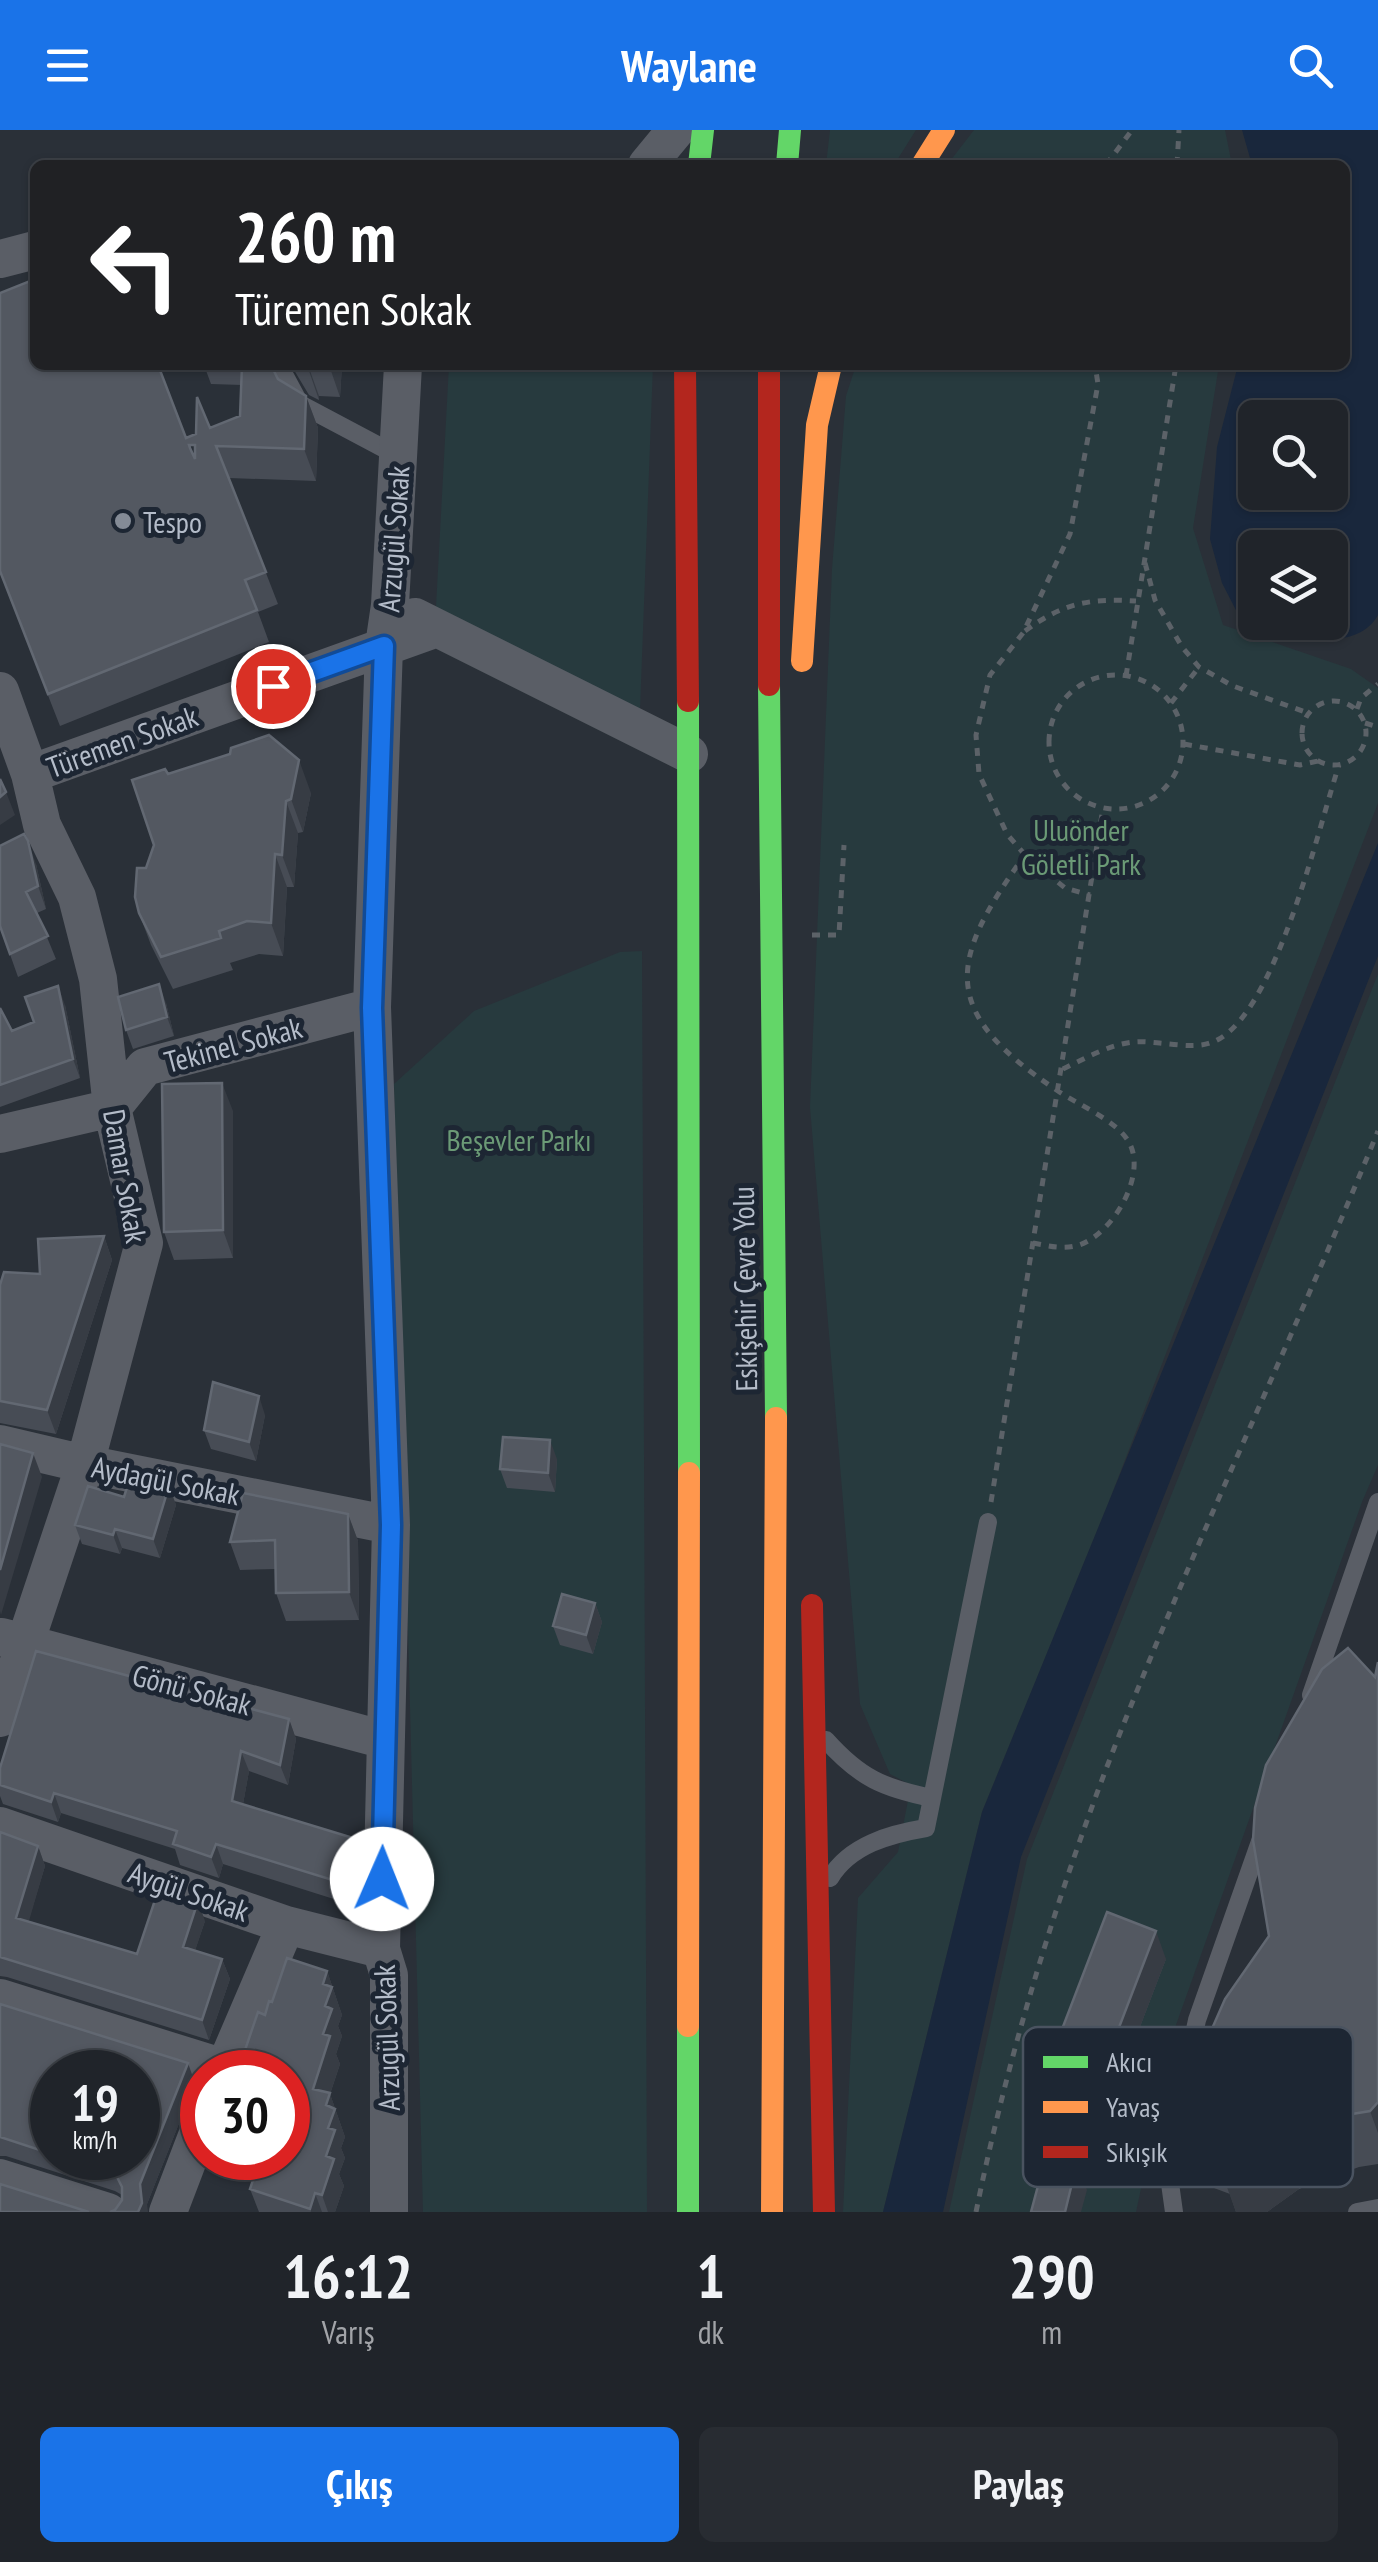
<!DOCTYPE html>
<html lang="tr">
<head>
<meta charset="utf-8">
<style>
  :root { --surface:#20242a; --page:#282c32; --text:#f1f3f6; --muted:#a2a4a8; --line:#3d4147; --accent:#1a73e8 }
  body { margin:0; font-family:"PT Sans Narrow",sans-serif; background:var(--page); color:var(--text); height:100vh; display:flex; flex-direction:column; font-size:38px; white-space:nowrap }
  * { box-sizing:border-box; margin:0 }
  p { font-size:32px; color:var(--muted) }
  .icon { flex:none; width:55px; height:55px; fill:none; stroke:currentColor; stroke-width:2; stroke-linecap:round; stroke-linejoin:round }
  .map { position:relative; height:2082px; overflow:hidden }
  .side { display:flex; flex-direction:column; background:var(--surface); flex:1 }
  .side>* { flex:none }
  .banner { position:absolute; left:30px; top:30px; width:1320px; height:210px; border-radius:15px; box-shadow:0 2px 8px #0004,0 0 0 2px var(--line); background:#202124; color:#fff; overflow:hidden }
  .buttons { position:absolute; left:1238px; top:270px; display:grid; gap:20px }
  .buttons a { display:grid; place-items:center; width:110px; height:110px; border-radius:15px; background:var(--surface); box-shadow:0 2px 8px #0004,0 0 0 2px var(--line); font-size:50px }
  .speed { position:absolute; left:30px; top:1920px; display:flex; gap:20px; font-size:50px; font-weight:700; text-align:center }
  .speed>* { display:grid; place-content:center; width:130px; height:130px; border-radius:50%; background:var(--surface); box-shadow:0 2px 8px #0004,0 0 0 2px var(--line); line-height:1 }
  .speed small { font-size:25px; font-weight:400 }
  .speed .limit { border:15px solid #d22; background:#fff; color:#111 }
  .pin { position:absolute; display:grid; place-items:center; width:85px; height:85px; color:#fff; margin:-42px; border:5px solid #fff; border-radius:50%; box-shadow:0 2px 10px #0007 }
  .me { position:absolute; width:110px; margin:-55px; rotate:1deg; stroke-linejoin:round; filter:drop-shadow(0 0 8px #0008) }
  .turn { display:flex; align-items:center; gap:35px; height:210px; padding:0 40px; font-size:45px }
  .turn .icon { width:130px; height:130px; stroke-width:2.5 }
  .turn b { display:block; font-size:70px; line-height:85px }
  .eta { display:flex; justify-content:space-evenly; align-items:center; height:170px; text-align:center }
  .eta b { font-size:60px; font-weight:800; line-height:70px }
  .action { display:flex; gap:20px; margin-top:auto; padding:20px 40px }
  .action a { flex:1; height:115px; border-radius:15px; background:var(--accent); color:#fff; font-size:40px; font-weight:800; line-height:115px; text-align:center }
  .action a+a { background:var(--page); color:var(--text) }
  header { display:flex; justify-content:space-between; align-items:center; height:130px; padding:0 40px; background:var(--accent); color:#fff; font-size:45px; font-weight:800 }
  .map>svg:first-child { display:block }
  .green { fill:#273a3e }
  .water { fill:#19273c; fill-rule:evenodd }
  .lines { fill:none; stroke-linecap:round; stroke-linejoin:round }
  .path { stroke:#5c6268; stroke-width:5; stroke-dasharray:8 8; stroke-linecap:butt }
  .lane { stroke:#5a5e66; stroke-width:18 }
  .street { stroke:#5a5e66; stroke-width:38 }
  .fast { stroke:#63d668; stroke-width:22 }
  .slow { stroke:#ff974d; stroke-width:22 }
  .jam { stroke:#b3261e; stroke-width:22 }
  .wall { fill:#474c55; fill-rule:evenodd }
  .shaded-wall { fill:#373c44 }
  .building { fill:#535861; stroke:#626872; stroke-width:2.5; fill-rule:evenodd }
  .route-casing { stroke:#114b97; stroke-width:25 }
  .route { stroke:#1a73e8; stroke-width:18 }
  .poi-dot { fill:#848b96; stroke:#1d2633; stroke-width:4 }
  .labels { text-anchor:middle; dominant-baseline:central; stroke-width:10; stroke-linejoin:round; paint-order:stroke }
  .poi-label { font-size:30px; fill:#b4bcc9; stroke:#1d2633; text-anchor:start }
  .street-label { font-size:30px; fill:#b4bcc9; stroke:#1d2633 }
  .park-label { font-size:30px; fill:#6b9a76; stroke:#1d2633 }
  .key { fill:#1d2633; stroke:#4a5360; stroke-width:2.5 }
  .key-label { font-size:28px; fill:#b4bcc9 }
</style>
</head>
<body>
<header><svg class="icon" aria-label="menu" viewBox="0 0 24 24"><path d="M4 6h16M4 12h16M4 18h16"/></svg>Waylane<svg class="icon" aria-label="search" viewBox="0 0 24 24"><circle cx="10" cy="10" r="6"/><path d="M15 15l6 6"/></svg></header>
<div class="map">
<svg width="1378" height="2082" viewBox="0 0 1378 2082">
  <rect width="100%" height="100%" fill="#2a3038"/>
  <path class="green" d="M 830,0 L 916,0 L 894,35 L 826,35 Z
    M 974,0 L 1225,0 L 1232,35 L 947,35 Z
    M 449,235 L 653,235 L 640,580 L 436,477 Z
    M 856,235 L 1219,235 L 1193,398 L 1223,495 L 1351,539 L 1378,558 L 1378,673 L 1108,1374 L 982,1682 L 883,2082 L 843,2082 L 858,1768 L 898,1722 L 911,1655 L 890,1644 L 860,1574 L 810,977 L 832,439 L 846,266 Z
    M 642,821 L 647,2082 L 423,2082 L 394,954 L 474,881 L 620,822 Z
    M 1378,844 L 1378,1335 L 1362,1372 L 1176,1895 L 1136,2082 L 949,2082 L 1027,1729 Z"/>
  <path class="water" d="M 1242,0 L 1378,0 L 1378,485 C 1356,525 1290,506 1256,493 L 1330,492 L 1330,418 L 1255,418 L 1255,492 L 1239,486 L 1222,453 L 1210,409 L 1217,317 L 1238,235 L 1345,235 L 1345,35 L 1252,35 ZM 1255,288 L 1330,288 L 1330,362 L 1255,362 Z
    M 1378,713 L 1378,826 L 1021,1727 L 943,2082 L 883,2082 L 982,1682 Z"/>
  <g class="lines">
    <path class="path" d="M 1106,35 L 1132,0
      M 1177,35 L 1179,0
      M 1145,433 L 1155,470 L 1182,517 L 1199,537 L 1233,556 L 1308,583
      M 1025,501 C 1063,473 1090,468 1136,471
      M1049 612a67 67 0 1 1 134 0a67 67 0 1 1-134 0Z
      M 1126,546 L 1176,235
      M1302 603a32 32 0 1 1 64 0a32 32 0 1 1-64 0Z
      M 1171,573 L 1199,537
      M 1357,579 L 1361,568 L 1378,554
      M 1365,593 L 1378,597
      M 1184,614 L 1300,635 L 1318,631
      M 1025,725 L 1007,704 L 979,644 L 976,605 L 990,545 L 1023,503 L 1070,404 L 1098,254 L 1095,235
      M 812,805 L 839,805 L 844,715
      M 1063,939 C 1084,929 1110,914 1134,912 C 1156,910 1190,920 1210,913 C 1274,894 1319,695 1339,635
      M 1033,1113 C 1049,1116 1063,1120 1079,1115 C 1113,1104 1150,1042 1127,1009 C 1113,989 1077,974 1058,961 C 939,882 947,832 1025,725 L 1065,758 L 1090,765
      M 991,1372 L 1103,678
      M 976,2082 C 1012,1905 1070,1723 1139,1556 C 1215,1369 1302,1187 1378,1001"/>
    <path class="lane" d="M 279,235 L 300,274 L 398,326
      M 1311,1565 L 1378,1372
      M 826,1610 C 860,1648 883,1658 932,1668
      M 830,1748 C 850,1715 890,1704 926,1698 L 988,1392
      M 1174,2082 L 1167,2032 L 1197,1890 L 1263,1703
      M 1357,2082 L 1378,2078"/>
    <path class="street" d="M 647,35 L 676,0
      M 0,129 L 35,120
      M 415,487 L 689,624
      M 0,561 L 30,644 L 42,695 L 77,767 L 98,849 L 112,978 L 144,1113 L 85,1334 L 0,1588
      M 30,644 L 437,498
      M 112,978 L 145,937 L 372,877
      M 0,1004 L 112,978
      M 0,1314 L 85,1334 L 391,1395
      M 2,1507 L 385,1610
      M 0,1696 L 286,1795 L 381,1819
      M 0,1868 L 224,1938
      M 223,1942 L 286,1795
      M 0,2048 L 108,2082
      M 168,2082 L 202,1993
      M 389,2082 L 389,1845 L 381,1819 L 391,1395 L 372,877 L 384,516 L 390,475 L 403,235"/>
    <path class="fast" d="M 699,35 L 703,0
      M 787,35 L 790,0
      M 769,555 L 776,1288
      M 688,571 L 689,1343
      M 688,2082 L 688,1896"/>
    <path class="slow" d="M 922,35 L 944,0
      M 802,531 L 817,295 L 831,235
      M 688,1896 L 689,1343
      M 772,2082 L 776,1288"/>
    <path class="jam" d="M 685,235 L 688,571
      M 769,235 L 769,555
      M 812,1475 L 824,2082"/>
  </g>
  <path class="wall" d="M 0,163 L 186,308 L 240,286 L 242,255 L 211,254 L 204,235 L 271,235 L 278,249 L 306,266 L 318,298 L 316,351 L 229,348 L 278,474 L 258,482 L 269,512 L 60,596 L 0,443 ZM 189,315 L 195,315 L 195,329 Z
    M 291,235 L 342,235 L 340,267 L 319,266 L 319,270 L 309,265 Z
    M 168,644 L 311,663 L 303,702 L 298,703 L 294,757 L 287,757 L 283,826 L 259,824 L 230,833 L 233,840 L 173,859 L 151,815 L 139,783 L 146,738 L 154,715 Z
    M 36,734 L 46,779 L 37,783 L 56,829 L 18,847 L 0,796 Z
    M 166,873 L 174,906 L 133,919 L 126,900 Z
    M 65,875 L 80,948 L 0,977 L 0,878 L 12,901 L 34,892 Z
    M 233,981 L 233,1128 L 174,1130 L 164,1102 Z
    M 104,1106 L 112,1130 L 56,1304 L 0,1293 L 0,1155 L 40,1144 Z
    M 265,1285 L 256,1331 L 211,1319 L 204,1300 Z
    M 557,1329 L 555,1362 L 507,1358 L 500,1339 Z
    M 169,1356 L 176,1375 L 160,1428 L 122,1418 L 120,1424 L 82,1414 L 75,1395 L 124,1367 Z
    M 348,1384 L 358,1411 L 359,1490 L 286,1491 L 276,1463 L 275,1439 L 240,1440 L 230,1412 Z
    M 595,1473 L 602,1492 L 593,1524 L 560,1515 L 553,1496 Z
    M 1378,1532 L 1378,2034 L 1359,2037 L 1299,2059 L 1267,2082 L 1236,2082 L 1230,2064 L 1214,2058 L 1184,2020 L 1166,1969 L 1211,1901 L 1269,1806 L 1375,1547 Z
    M 289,1589 L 296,1609 L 288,1655 L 249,1641 L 243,1674 L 353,1708 L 360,1729 L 359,1777 L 223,1734 L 219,1748 L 180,1735 L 175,1719 L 61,1683 L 58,1692 L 3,1674 L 0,1666 L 0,1638 Z
    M 0,1702 L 38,1716 L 45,1736 L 28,1792 L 137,1824 L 205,1791 L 195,1820 L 222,1829 L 230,1849 L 209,1910 L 7,1847 L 0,1846 Z
    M 1166,1829 L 1095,2014 L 1046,1995 L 1036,1967 Z
    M 327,1841 L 342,1885 L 338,1896 L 342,1906 L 336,1924 L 340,1934 L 330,1964 L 345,2007 L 341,2018 L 345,2028 L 339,2044 L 344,2056 L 335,2082 L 259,2082 L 250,2059 L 252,2053 L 249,2042 L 288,2028 L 288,1942 L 249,1942 L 247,1937 L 249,1931 L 245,1920 L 272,1872 Z
    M 0,1874 L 195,1953 L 147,2074 L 115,2080 L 122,2070 L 122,2065 L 115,2061 L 6,2026 L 0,2026 ZM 52,1942 L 138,2028 L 52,2028 Z"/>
  <path class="shaded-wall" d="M 308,235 L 319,266 L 319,270 L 308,238 Z
    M 329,235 L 342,235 L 340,267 Z
    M 306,266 L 318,298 L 316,351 L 304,319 Z
    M 299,630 L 311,663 L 303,702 L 291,669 Z
    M 6,662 L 15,685 L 0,695 L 0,667 Z
    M 286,671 L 298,703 L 294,757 L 282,725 Z
    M 28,711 L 36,734 L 46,779 L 38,756 Z
    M 275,724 L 287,757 L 283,826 L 271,793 Z
    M 159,854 L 166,873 L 174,906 L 167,887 Z
    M 58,856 L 65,875 L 80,948 L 73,929 Z
    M 222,953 L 233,981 L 233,1128 L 223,1100 Z
    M 104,1106 L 112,1130 L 56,1304 L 47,1280 Z
    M 259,1266 L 265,1285 L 256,1331 L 249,1312 Z
    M 550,1310 L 557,1329 L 555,1362 L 548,1343 Z
    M 33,1323 L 42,1347 L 1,1485 L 0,1481 L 0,1440 Z
    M 169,1356 L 176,1375 L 160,1428 L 153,1409 Z
    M 348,1384 L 358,1411 L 359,1490 L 349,1462 Z
    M 115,1399 L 122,1418 L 120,1424 L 113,1405 Z
    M 595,1473 L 602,1492 L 593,1524 L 586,1505 Z
    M 289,1589 L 296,1609 L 288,1655 L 280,1635 Z
    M 241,1621 L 249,1641 L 240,1691 L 232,1671 Z
    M 54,1663 L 61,1683 L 58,1692 L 51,1672 Z
    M 353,1708 L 360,1729 L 359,1777 L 352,1756 Z
    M 216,1714 L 223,1734 L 219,1748 L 211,1727 Z
    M 38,1716 L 45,1736 L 24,1808 L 16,1788 Z
    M 198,1771 L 205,1791 L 190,1836 L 183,1817 Z
    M 1156,1801 L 1166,1829 L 1095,2014 L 1085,1986 Z
    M 222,1829 L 230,1849 L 209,1910 L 202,1890 Z
    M 327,1841 L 342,1885 L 338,1896 L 342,1906 L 336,1924 L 340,1934 L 330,1964 L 345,2007 L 341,2018 L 345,2028 L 339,2044 L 344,2056 L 335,2082 L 328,2082 L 322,2065 L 326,2026 L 313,1959 L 323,1904 L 323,1854 Z
    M 188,1933 L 195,1953 L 147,2074 L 148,2082 L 138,2082 L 140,2054 Z
    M 1378,1972 L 1378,2003 L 1370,1981 Z
    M 1280,2009 L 1299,2059 L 1267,2082 L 1236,2082 L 1224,2049 Z
    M 1077,2033 L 1087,2060 L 1081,2082 L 1065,2082 Z
    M 315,2063 L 322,2082 L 311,2082 L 310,2079 Z"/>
  <path class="building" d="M 1124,33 L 1235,33 L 1235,35 L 1124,35 Z
    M 35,149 L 35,235 L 158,235 L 186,308 L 196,304 L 197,267 L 210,298 L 240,286 L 242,235 L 271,235 L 278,249 L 306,266 L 304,319 L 216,316 L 266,442 L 245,450 L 257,480 L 48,564 L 0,441 L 0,163 ZM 189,315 L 195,315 L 195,329 L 190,318 Z
    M 269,605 L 299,630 L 291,669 L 286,671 L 282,725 L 275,724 L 271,793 L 247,791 L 219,801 L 221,808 L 161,827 L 139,783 L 135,767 L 137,738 L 146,738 L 154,715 L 132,650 L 165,639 L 168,644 L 230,624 L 231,618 Z
    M 0,649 L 6,662 L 0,667 Z
    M 24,704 L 28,711 L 38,756 L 26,762 L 48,806 L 10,824 L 0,796 L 0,716 Z
    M 159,854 L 167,887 L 126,900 L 118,867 Z
    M 58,856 L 73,929 L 0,955 L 0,878 L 12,901 L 34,892 L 25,867 Z
    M 222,953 L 223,1100 L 164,1102 L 162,954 Z
    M 104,1106 L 47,1280 L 0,1271 L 0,1155 L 4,1142 L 40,1144 L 38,1109 Z
    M 213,1252 L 259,1266 L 249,1312 L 204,1300 Z
    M 503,1307 L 550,1310 L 548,1343 L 500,1339 Z
    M 0,1314 L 33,1323 L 0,1440 Z
    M 130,1348 L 169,1356 L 153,1409 L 115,1399 L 113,1405 L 75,1395 L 88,1356 L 124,1367 Z
    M 243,1363 L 348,1384 L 349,1462 L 276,1463 L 275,1410 L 230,1412 Z
    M 562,1464 L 595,1473 L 586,1505 L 553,1496 Z
    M 1348,1518 L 1375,1547 L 1378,1532 L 1378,1972 L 1370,1981 L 1340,1986 L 1280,2009 L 1224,2049 L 1233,2022 L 1195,2007 L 1166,1969 L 1211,1901 L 1225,1869 L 1269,1806 L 1253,1710 L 1255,1678 L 1266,1635 L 1322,1539 Z
    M 36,1521 L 289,1589 L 280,1635 L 241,1621 L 232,1671 L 353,1708 L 352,1756 L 216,1714 L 211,1727 L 173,1714 L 177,1701 L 54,1663 L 51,1672 L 0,1655 L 0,1638 Z
    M 0,1702 L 38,1716 L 16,1788 L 137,1824 L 159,1758 L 198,1771 L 183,1817 L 222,1829 L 202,1890 L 0,1827 Z
    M 1107,1782 L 1156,1801 L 1085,1986 L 1036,1967 Z
    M 287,1828 L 327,1841 L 323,1854 L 332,1857 L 325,1876 L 332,1879 L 323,1904 L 330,1906 L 313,1959 L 330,1963 L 326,1975 L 335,1979 L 328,1998 L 335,2000 L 326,2026 L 334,2029 L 322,2065 L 315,2063 L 310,2079 L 250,2059 L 255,2044 L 249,2042 L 254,2028 L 288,2028 L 288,1942 L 262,1942 L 247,1937 L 252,1923 L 245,1920 L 258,1882 L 265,1885 L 269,1871 L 272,1872 Z
    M 0,1874 L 188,1933 L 140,2054 L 142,2073 L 138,2082 L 110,2082 L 115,2080 L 122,2070 L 122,2057 L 117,2047 L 108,2041 L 65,2028 L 138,2028 L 138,1942 L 52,1942 L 52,2024 L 0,2007 Z
    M 1046,2026 L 1077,2033 L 1065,2082 L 1031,2082 Z
    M 0,2054 L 89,2082 L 0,2082 Z"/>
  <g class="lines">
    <g class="route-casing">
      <path id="route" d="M 273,556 L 384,516 L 372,878 L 391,1395 L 382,1749"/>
    </g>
    <use href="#route" class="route"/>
  </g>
  <circle class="poi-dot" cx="123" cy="391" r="10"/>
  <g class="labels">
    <g class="poi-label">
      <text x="143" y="391">Tespo</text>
    </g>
    <g class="street-label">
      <text transform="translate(393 409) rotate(-86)">Arzugül Sokak</text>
      <text transform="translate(122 611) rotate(-20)">Türemen Sokak</text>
      <text transform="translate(233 914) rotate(-15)">Tekinel Sokak</text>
      <text transform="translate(126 1046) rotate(80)">Damar Sokak</text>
      <text transform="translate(744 1159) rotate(-91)">Eskişehir Çevre Yolu</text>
      <text transform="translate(166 1350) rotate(11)">Aydagül Sokak</text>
      <text transform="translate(192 1559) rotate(15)">Gönü Sokak</text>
      <text transform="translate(189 1761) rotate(19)">Aygül Sokak</text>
      <text transform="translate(386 1908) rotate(-92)">Arzugül Sokak</text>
    </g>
    <g class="park-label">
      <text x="1081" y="699">Uluönder<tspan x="1081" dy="34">Göletli Park</tspan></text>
      <text x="519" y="1009">Beşevler Parkı</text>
    </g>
  </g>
  <rect x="1023" y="1897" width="330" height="160" rx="15" class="key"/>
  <rect x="1043" y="1926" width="45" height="12" fill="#63d668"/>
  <rect x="1043" y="1971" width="45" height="12" fill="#ff974d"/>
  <rect x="1043" y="2016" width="45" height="12" fill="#b3261e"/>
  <g class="key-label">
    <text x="1106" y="1942">Akıcı</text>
    <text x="1106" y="1987">Yavaş</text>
    <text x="1106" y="2032">Sıkışık</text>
  </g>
</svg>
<div class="buttons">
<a><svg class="icon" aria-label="search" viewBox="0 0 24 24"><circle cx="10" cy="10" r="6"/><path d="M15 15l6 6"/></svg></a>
<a><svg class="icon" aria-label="layers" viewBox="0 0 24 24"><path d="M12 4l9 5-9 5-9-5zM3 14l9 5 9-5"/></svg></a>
</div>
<div class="speed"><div>19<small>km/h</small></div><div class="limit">30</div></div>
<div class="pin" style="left:273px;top:556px;background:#d93025"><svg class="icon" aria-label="arrive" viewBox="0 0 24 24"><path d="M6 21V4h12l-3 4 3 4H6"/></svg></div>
<svg class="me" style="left:382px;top:1749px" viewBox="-20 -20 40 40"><circle r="19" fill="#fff"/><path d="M0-13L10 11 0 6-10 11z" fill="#1a73e8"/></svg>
<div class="banner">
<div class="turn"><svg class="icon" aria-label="left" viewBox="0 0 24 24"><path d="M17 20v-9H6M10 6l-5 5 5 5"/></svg><div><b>260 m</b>Türemen Sokak</div></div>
</div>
</div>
<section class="side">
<div class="eta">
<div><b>16:12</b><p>Varış</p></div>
<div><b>1</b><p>dk</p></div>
<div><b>290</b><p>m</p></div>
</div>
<div class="action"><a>Çıkış</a><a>Paylaş</a></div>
</section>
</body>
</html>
